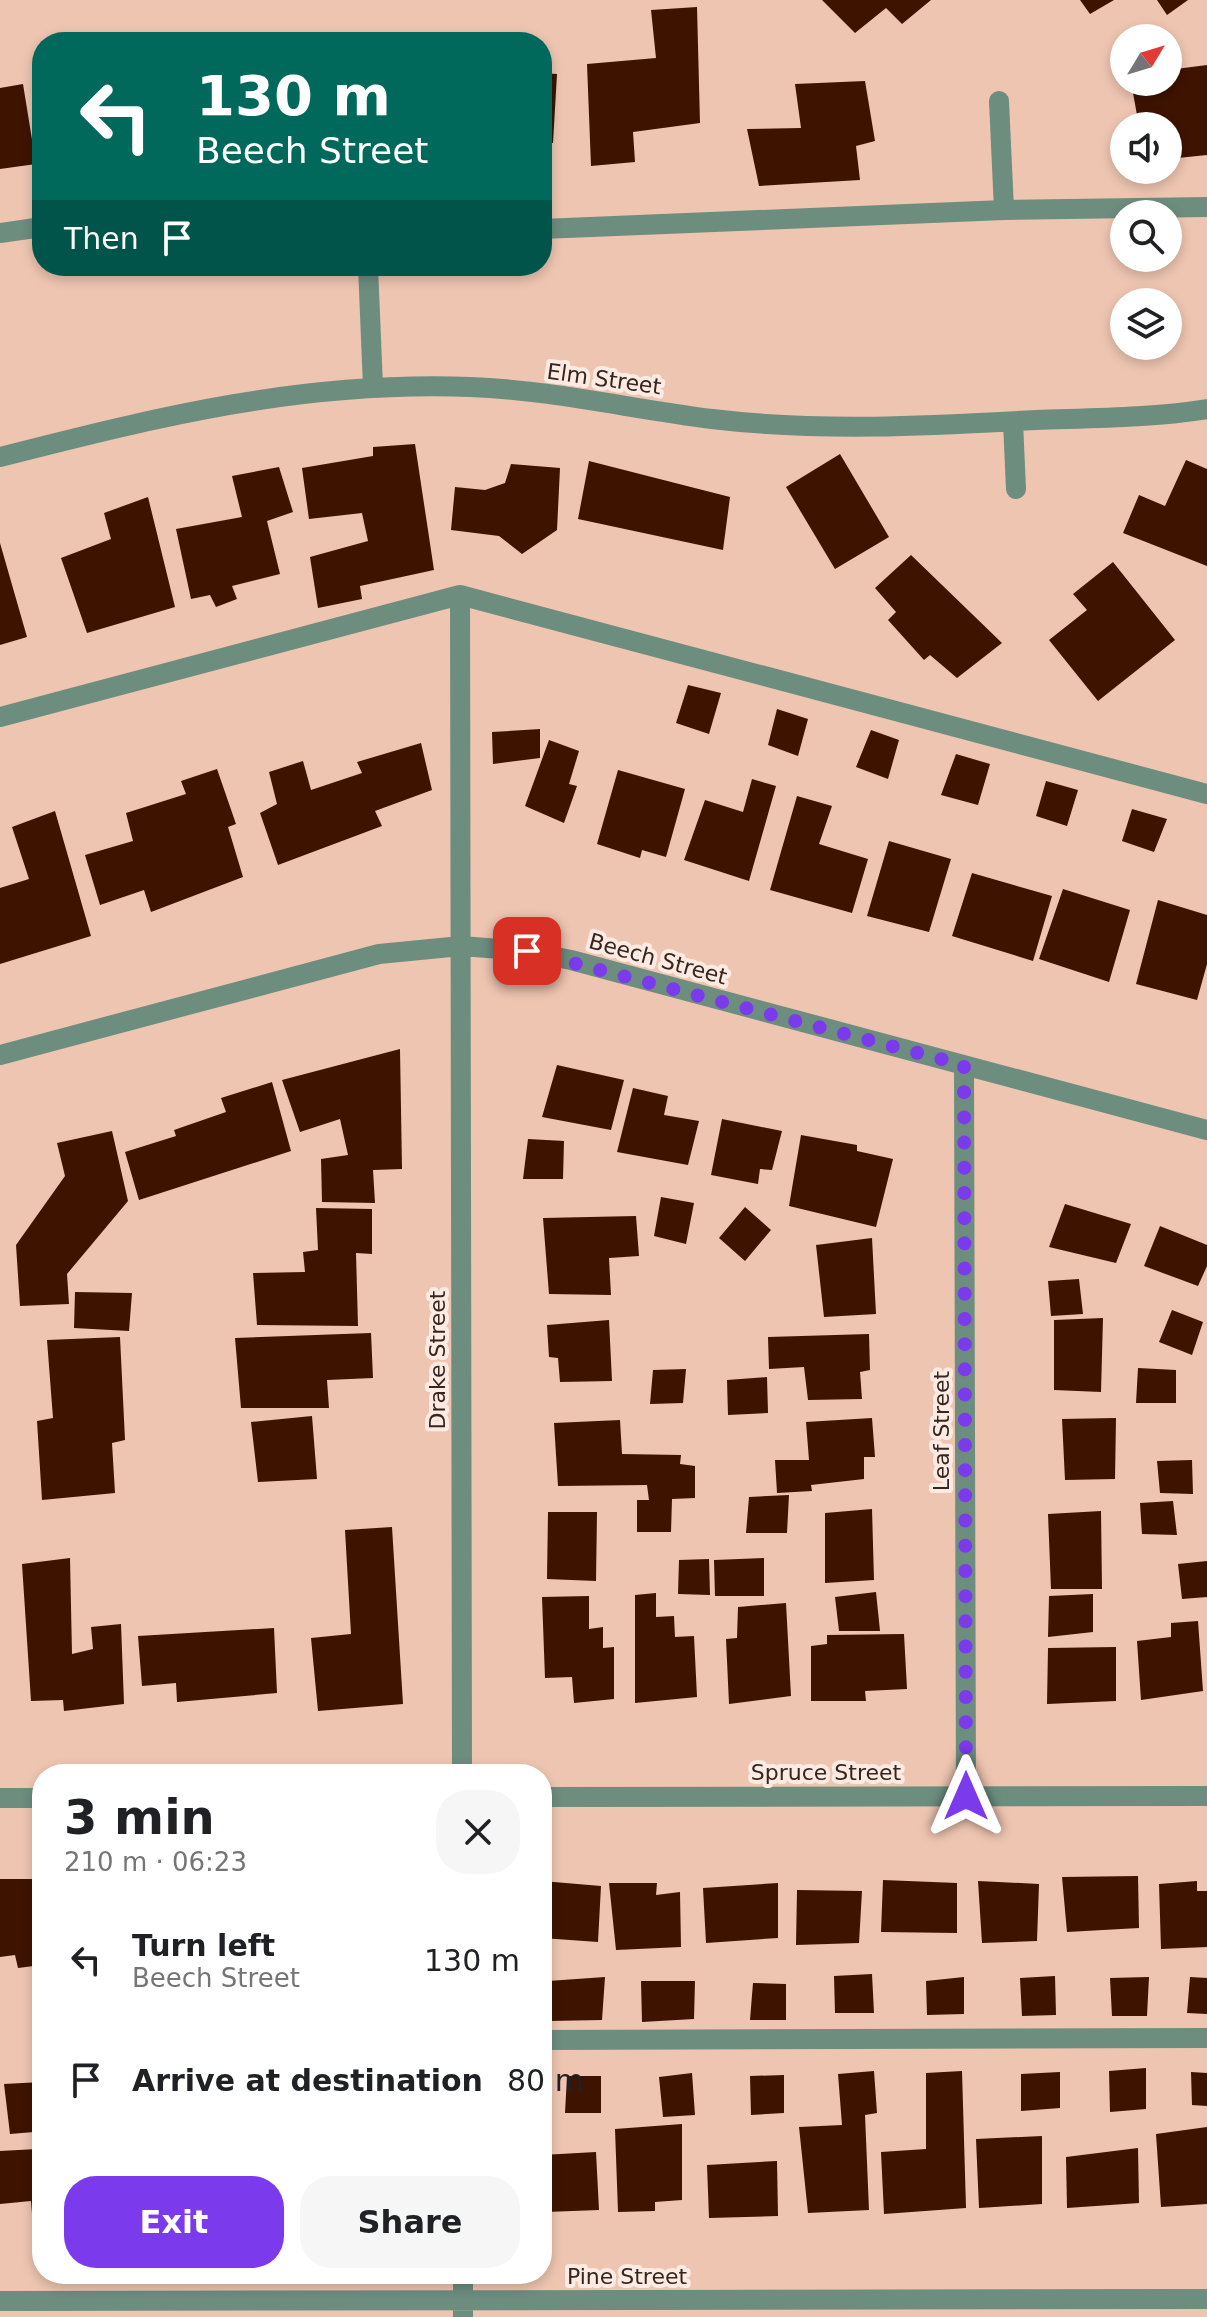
<!DOCTYPE html>
<html lang="en">
<head>
<meta charset="utf-8">
<style>
  :root { --surface:#fff; --page:#f6f6f6; --text:#202124; --muted:#757577; --accent:#7c3aed }
  body { margin:0; font-family:"DejaVu Sans",sans-serif; background:var(--page); color:var(--text); height:100vh; display:flex; flex-direction:column; font-size:30px; white-space:nowrap }
  * { box-sizing:border-box; margin:0 }
  p { font-size:26px; color:var(--muted) }
  .icon { flex:none; width:44px; height:44px; fill:none; stroke:currentColor; stroke-width:2; stroke-linecap:round; stroke-linejoin:round }
  .map { position:relative; flex:1; overflow:hidden }
  .sheet { position:absolute; left:32px; top:1764px; width:520px; height:520px; display:flex; flex-direction:column; background:var(--surface); border-radius:32px; box-shadow:0 4px 12px #0003 }
  .sheet>* { flex:none }
  .guide { position:absolute; left:32px; top:32px; width:520px; height:244px; border-radius:32px; box-shadow:0 4px 12px #0003; background:#00695c; color:#fff; overflow:hidden }
  .needle { width:52px; rotate:52deg }
  .fabs { position:absolute; left:1110px; top:24px; display:grid; gap:16px }
  .fabs a { display:grid; place-items:center; width:72px; height:72px; border-radius:50%; background:var(--surface); box-shadow:0 4px 12px #0003; font-size:40px }
  .pin { position:absolute; display:grid; place-items:center; width:68px; height:68px; color:#fff; margin:-34px; border-radius:16px; box-shadow:0 4px 12px #0006 }
  .me { position:absolute; width:88px; margin:-44px; rotate:0deg; stroke-linejoin:round; filter:drop-shadow(0 0 6px #0008) }
  .turn { display:flex; align-items:center; gap:28px; height:168px; padding:0 32px; font-size:36px }
  .turn .icon { width:104px; height:104px; stroke-width:2.5 }
  .turn b { display:block; font-size:56px; line-height:68px }
  .then { display:flex; align-items:center; height:76px; padding:0 32px; background:#0003; gap:16px; font-size:30px }
  .round { display:grid; place-items:center; flex:none; width:84px; height:84px; border-radius:32px; background:var(--page) }
  .overview { display:flex; align-items:center; justify-content:space-between; height:136px; padding:0 32px }
  h1 { font-size:48px; font-weight:600; line-height:60px }
  .action { display:flex; gap:16px; margin-top:auto; padding:16px 32px }
  .action a { flex:1; height:92px; border-radius:32px; background:var(--accent); color:#fff; font-size:32px; font-weight:600; line-height:92px; text-align:center }
  .action a+a { background:var(--page); color:var(--text) }
  ul { padding:0; list-style:none }
  li { display:flex; align-items:center; gap:24px; height:120px; padding:0 32px }
  li div { flex:1 }
  li b { display:block; font-size:30px }
  li em { font-style:normal }
  .map>svg:first-child { display:block }
  .building { fill:#3e1300 }
  .lines { fill:none; stroke-linecap:round; stroke-linejoin:round }
  .minor { stroke:#6d8d7f; stroke-width:20 }
  .route { stroke:#7c3aed; stroke-width:14; stroke-dasharray:0 25.2 }
  .labels { text-anchor:middle; dominant-baseline:central; stroke-width:8; stroke-linejoin:round; paint-order:stroke }
  .street-label { font-size:22px; fill:#35261e; stroke:#fdebe3 }
</style>
</head>
<body>
<div class="map">
<svg width="1207" height="2317" viewBox="0 0 1207 2317">
  <rect width="100%" height="100%" fill="#eec5b1"/>
  <path class="building" d="M 822,0 L 931,0 L 902,24 L 886,8 L 855,33 Z
    M 1080,0 L 1114,0 L 1090,14 Z
    M 1157,0 L 1188,0 L 1167,15 Z
    M 697,7 L 700,123 L 633,132 L 635,162 L 591,166 L 587,64 L 656,58 L 651,10 Z
    M 1207,65 L 1207,155 L 1168,159 L 1168,126 L 1139,126 L 1131,82 L 1168,82 L 1168,70 Z
    M 542,73 L 557,74 L 553,143 L 542,143 Z
    M 865,81 L 875,141 L 856,146 L 860,180 L 759,186 L 747,129 L 801,128 L 795,84 Z
    M 23,84 L 36,164 L 0,169 L 0,88 Z
    M 415,444 L 434,570 L 360,586 L 362,599 L 318,608 L 310,557 L 368,541 L 362,513 L 309,519 L 302,468 L 373,456 L 373,447 Z
    M 840,454 L 889,537 L 835,569 L 786,487 Z
    M 1186,460 L 1207,469 L 1207,566 L 1123,533 L 1139,495 L 1165,506 Z
    M 589,461 L 730,497 L 723,550 L 578,519 Z
    M 511,464 L 560,468 L 557,530 L 522,554 L 499,536 L 451,530 L 455,487 L 485,490 L 505,483 Z
    M 279,467 L 293,512 L 267,521 L 280,574 L 232,586 L 237,599 L 216,607 L 210,595 L 191,599 L 176,529 L 242,517 L 232,476 Z
    M 148,497 L 175,607 L 87,633 L 61,558 L 111,539 L 104,513 Z
    M 0,543 L 27,637 L 0,645 Z
    M 911,555 L 1002,643 L 957,678 L 930,655 L 924,660 L 888,620 L 896,612 L 875,588 Z
    M 1113,562 L 1175,640 L 1098,701 L 1049,640 L 1087,610 L 1073,594 Z
    M 688,685 L 721,693 L 709,734 L 676,723 Z
    M 777,709 L 808,719 L 798,756 L 768,745 Z
    M 540,729 L 540,758 L 493,764 L 492,732 Z
    M 871,730 L 899,740 L 888,779 L 856,767 Z
    M 549,740 L 579,751 L 569,784 L 577,786 L 564,823 L 525,806 Z
    M 421,743 L 432,790 L 375,811 L 382,826 L 278,865 L 260,813 L 277,804 L 269,772 L 303,761 L 311,790 L 362,773 L 357,762 Z
    M 956,754 L 990,764 L 978,805 L 941,795 Z
    M 217,769 L 236,824 L 228,827 L 243,877 L 151,912 L 144,890 L 100,905 L 85,855 L 133,841 L 126,813 L 186,794 L 181,781 Z
    M 618,770 L 685,789 L 666,857 L 642,850 L 640,858 L 597,844 Z
    M 752,779 L 776,786 L 749,881 L 684,860 L 705,800 L 743,812 Z
    M 1046,781 L 1078,790 L 1067,826 L 1036,816 Z
    M 797,796 L 832,806 L 819,844 L 868,859 L 852,913 L 770,890 Z
    M 1132,809 L 1167,819 L 1154,852 L 1122,841 Z
    M 55,811 L 91,936 L 0,964 L 0,888 L 29,879 L 12,827 Z
    M 889,841 L 951,859 L 929,932 L 867,916 Z
    M 972,873 L 1052,896 L 1033,961 L 952,936 Z
    M 1063,889 L 1130,910 L 1109,982 L 1039,959 Z
    M 1158,900 L 1207,915 L 1207,964 L 1197,1000 L 1136,984 Z
    M 400,1049 L 402,1169 L 373,1170 L 375,1203 L 322,1202 L 321,1159 L 348,1155 L 340,1119 L 300,1132 L 282,1080 Z
    M 557,1065 L 624,1080 L 611,1130 L 542,1117 Z
    M 272,1082 L 291,1151 L 139,1200 L 125,1152 L 176,1136 L 174,1130 L 226,1112 L 221,1098 Z
    M 633,1088 L 668,1096 L 664,1115 L 699,1121 L 688,1165 L 617,1152 Z
    M 722,1119 L 782,1131 L 772,1170 L 760,1169 L 758,1184 L 711,1175 Z
    M 112,1131 L 128,1201 L 67,1274 L 69,1304 L 20,1306 L 16,1245 L 65,1176 L 57,1143 Z
    M 801,1135 L 857,1145 L 857,1151 L 893,1159 L 876,1227 L 789,1206 Z
    M 528,1139 L 564,1141 L 563,1179 L 523,1179 Z
    M 661,1197 L 694,1203 L 686,1244 L 654,1236 Z
    M 1065,1204 L 1131,1224 L 1116,1263 L 1049,1247 Z
    M 745,1207 L 771,1230 L 745,1261 L 719,1238 Z
    M 316,1208 L 372,1209 L 372,1254 L 356,1253 L 358,1326 L 257,1325 L 253,1273 L 305,1272 L 303,1252 L 318,1250 Z
    M 636,1216 L 639,1256 L 609,1258 L 611,1295 L 549,1294 L 543,1218 Z
    M 1160,1226 L 1207,1245 L 1207,1266 L 1198,1286 L 1144,1266 Z
    M 872,1238 L 876,1314 L 824,1317 L 816,1245 Z
    M 1079,1279 L 1083,1314 L 1051,1316 L 1048,1281 Z
    M 75,1292 L 132,1293 L 129,1331 L 74,1328 Z
    M 1172,1310 L 1203,1322 L 1192,1355 L 1159,1342 Z
    M 1103,1318 L 1101,1392 L 1054,1390 L 1054,1320 Z
    M 609,1320 L 612,1381 L 560,1382 L 558,1358 L 549,1357 L 547,1325 Z
    M 371,1333 L 373,1378 L 327,1380 L 329,1408 L 241,1408 L 235,1338 Z
    M 869,1334 L 870,1370 L 860,1372 L 862,1399 L 808,1400 L 804,1367 L 769,1369 L 768,1337 Z
    M 120,1337 L 125,1440 L 112,1443 L 115,1493 L 42,1500 L 37,1421 L 53,1418 L 47,1340 Z
    M 1138,1368 L 1176,1370 L 1176,1403 L 1136,1403 Z
    M 686,1369 L 683,1403 L 650,1404 L 653,1370 Z
    M 767,1377 L 768,1413 L 728,1415 L 727,1380 Z
    M 312,1416 L 317,1479 L 258,1482 L 251,1422 Z
    M 872,1418 L 875,1457 L 864,1457 L 864,1479 L 811,1485 L 812,1491 L 777,1493 L 775,1460 L 809,1460 L 806,1422 Z
    M 1116,1418 L 1115,1479 L 1065,1480 L 1062,1419 Z
    M 620,1420 L 622,1454 L 681,1455 L 680,1464 L 695,1466 L 695,1498 L 672,1499 L 671,1532 L 637,1532 L 637,1500 L 649,1500 L 647,1485 L 558,1486 L 554,1423 Z
    M 1192,1460 L 1193,1494 L 1160,1493 L 1157,1461 Z
    M 789,1495 L 787,1533 L 746,1533 L 749,1497 Z
    M 1173,1501 L 1177,1535 L 1142,1534 L 1140,1503 Z
    M 872,1509 L 874,1580 L 825,1583 L 825,1513 Z
    M 1101,1511 L 1102,1589 L 1051,1589 L 1048,1514 Z
    M 548,1512 L 597,1512 L 596,1581 L 547,1579 Z
    M 392,1527 L 403,1704 L 318,1711 L 311,1638 L 351,1634 L 345,1530 Z
    M 70,1558 L 72,1654 L 93,1649 L 91,1627 L 121,1624 L 124,1704 L 64,1711 L 63,1700 L 31,1701 L 22,1564 Z
    M 764,1558 L 764,1596 L 715,1596 L 714,1560 Z
    M 709,1559 L 710,1595 L 678,1594 L 679,1560 Z
    M 1207,1561 L 1207,1597 L 1182,1599 L 1178,1564 Z
    M 876,1592 L 880,1631 L 839,1631 L 835,1597 Z
    M 656,1593 L 656,1617 L 674,1616 L 675,1637 L 694,1636 L 697,1697 L 635,1703 L 635,1595 Z
    M 1093,1594 L 1093,1632 L 1048,1637 L 1049,1596 Z
    M 589,1596 L 589,1629 L 603,1627 L 603,1648 L 614,1647 L 614,1699 L 574,1703 L 572,1677 L 545,1678 L 542,1597 Z
    M 786,1603 L 791,1696 L 729,1704 L 726,1639 L 737,1638 L 738,1607 Z
    M 1198,1621 L 1203,1691 L 1141,1700 L 1137,1641 L 1171,1637 L 1171,1623 Z
    M 274,1628 L 277,1693 L 177,1702 L 176,1683 L 142,1686 L 138,1636 Z
    M 904,1634 L 907,1689 L 865,1691 L 866,1701 L 811,1701 L 811,1646 L 827,1644 L 827,1635 Z
    M 1116,1647 L 1116,1701 L 1047,1704 L 1048,1648 Z
    M 1138,1876 L 1139,1928 L 1067,1932 L 1062,1877 Z
    M 0,1879 L 42,1879 L 42,1965 L 18,1968 L 15,1955 L 0,1957 Z
    M 883,1880 L 957,1883 L 957,1933 L 881,1932 Z
    M 542,1881 L 601,1886 L 598,1942 L 542,1938 Z
    M 978,1881 L 1039,1884 L 1037,1941 L 982,1943 Z
    M 1197,1881 L 1197,1891 L 1207,1891 L 1207,1947 L 1161,1949 L 1159,1884 Z
    M 609,1883 L 657,1883 L 656,1895 L 680,1892 L 681,1947 L 616,1950 Z
    M 778,1883 L 778,1938 L 706,1943 L 703,1888 Z
    M 797,1890 L 862,1891 L 859,1943 L 796,1945 Z
    M 872,1974 L 874,2013 L 835,2013 L 834,1976 Z
    M 1055,1976 L 1056,2015 L 1022,2016 L 1020,1978 Z
    M 605,1977 L 602,2020 L 549,2021 L 548,1981 Z
    M 964,1977 L 964,2014 L 927,2015 L 926,1981 Z
    M 1149,1977 L 1147,2016 L 1112,2016 L 1110,1978 Z
    M 1190,1977 L 1207,1978 L 1207,2014 L 1187,2013 Z
    M 641,1981 L 695,1981 L 694,2019 L 642,2022 Z
    M 753,1983 L 786,1984 L 786,2020 L 750,2020 Z
    M 1146,2068 L 1146,2109 L 1110,2112 L 1109,2071 Z
    M 874,2071 L 877,2113 L 865,2115 L 869,2210 L 808,2213 L 799,2127 L 842,2125 L 838,2074 Z
    M 962,2071 L 966,2208 L 884,2214 L 881,2152 L 926,2149 L 926,2073 Z
    M 1060,2072 L 1060,2108 L 1021,2111 L 1021,2074 Z
    M 1191,2072 L 1207,2073 L 1207,2106 L 1192,2105 Z
    M 692,2073 L 695,2115 L 663,2117 L 659,2077 Z
    M 784,2075 L 784,2113 L 751,2115 L 750,2076 Z
    M 567,2076 L 601,2076 L 601,2113 L 565,2113 Z
    M 42,2082 L 42,2213 L 32,2214 L 31,2201 L 0,2204 L 0,2151 L 37,2149 L 34,2132 L 10,2134 L 4,2084 Z
    M 682,2124 L 682,2200 L 655,2202 L 655,2211 L 618,2212 L 615,2129 Z
    M 1207,2127 L 1207,2204 L 1161,2207 L 1156,2134 Z
    M 1042,2136 L 1042,2204 L 979,2208 L 976,2139 Z
    M 1138,2148 L 1139,2203 L 1067,2208 L 1066,2157 Z
    M 596,2152 L 599,2210 L 546,2212 L 545,2200 L 542,2200 L 542,2155 Z
    M 777,2161 L 778,2216 L 709,2218 L 707,2165 Z"/>
  <g class="lines">
    <path class="minor" d="M 999,101 L 1004,210
      M 542,229 L 1004,210 L 1207,207
      M 0,233 L 42,227
      M 368,266 L 373,387
      M 1013,422 L 1016,489
      M 0,457 C 161,416 302,381 470,387 C 552,390 631,409 712,419 C 820,432 928,426 1036,420 C 1093,418 1151,418 1207,409
      M 460,595 L 462,1774
      M 0,717 L 460,595 L 1207,794
      M 0,1055 L 379,954 L 461,946 L 527,951 L 571,960 L 1207,1130
      M 964,1065 L 966,1796
      M 542,1797 L 1207,1796
      M 0,1798 L 42,1798
      M 542,2040 L 1207,2038
      M 463,2274 L 463,2317
      M 0,2301 L 1207,2299"/>
  </g>
  <g class="lines">
    <path class="route" d="M 527,951 L 964,1065 L 966,1796"/>
  </g>
  <g class="labels">
    <g class="street-label">
      <text transform="translate(604 379) rotate(8)">Elm Street</text>
      <text transform="translate(658 959) rotate(15)">Beech Street</text>
      <text transform="translate(437 1360) rotate(-90)">Drake Street</text>
      <text transform="translate(941 1431) rotate(-90)">Leaf Street</text>
      <text x="826" y="1772">Spruce Street</text>
      <text x="627" y="2276">Pine Street</text>
    </g>
  </g>
</svg>
<div class="fabs">
<a><svg class="needle" viewBox="-14 -14 28 28"><path d="M0-13l5 13h-10z" fill="#e53935"/><path d="M0 13l5-13h-10z" fill="#757577"/></svg></a>
<a><svg class="icon" aria-label="sound" viewBox="0 0 24 24"><path d="M4 9h4l5-4v14l-5-4H4zM17 9q2 3 0 6"/></svg></a>
<a><svg class="icon" aria-label="search" viewBox="0 0 24 24"><circle cx="10" cy="10" r="6"/><path d="M15 15l6 6"/></svg></a>
<a><svg class="icon" aria-label="layers" viewBox="0 0 24 24"><path d="M12 4l9 5-9 5-9-5zM3 14l9 5 9-5"/></svg></a>
</div>
<div class="pin" style="left:527px;top:951px;background:#d93025"><svg class="icon" aria-label="arrive" viewBox="0 0 24 24"><path d="M6 21V4h12l-3 4 3 4H6"/></svg></div>
<svg class="me" style="left:966px;top:1796px" viewBox="-20 -20 40 40"><path d="M0-17L14 15 0 8-14 15z" fill="#7c3aed" stroke="#fff" stroke-width="4"/></svg>
<div class="guide">
<div class="turn"><svg class="icon" aria-label="left" viewBox="0 0 24 24"><path d="M17 20v-9H6M10 6l-5 5 5 5"/></svg><div><b>130 m</b>Beech Street</div></div>
<div class="then">Then<svg class="icon" aria-label="arrive" viewBox="0 0 24 24"><path d="M6 21V4h12l-3 4 3 4H6"/></svg></div>
</div>
<section class="sheet">
<div class="overview"><div><h1>3 min</h1><p>210 m · 06:23</p></div><a class="round"><svg class="icon" aria-label="close" viewBox="0 0 24 24"><path d="M6 6l12 12M18 6L6 18"/></svg></a></div>
<ul>
<li><svg class="icon" aria-label="left" viewBox="0 0 24 24"><path d="M17 20v-9H6M10 6l-5 5 5 5"/></svg><div><b>Turn left</b><p>Beech Street</p></div><em>130 m</em></li>
<li><svg class="icon" aria-label="arrive" viewBox="0 0 24 24"><path d="M6 21V4h12l-3 4 3 4H6"/></svg><div><b>Arrive at destination</b></div><em>80 m</em></li>
</ul>
<div class="action"><a>Exit</a><a>Share</a></div>
</section>
</div>
</body>
</html>
